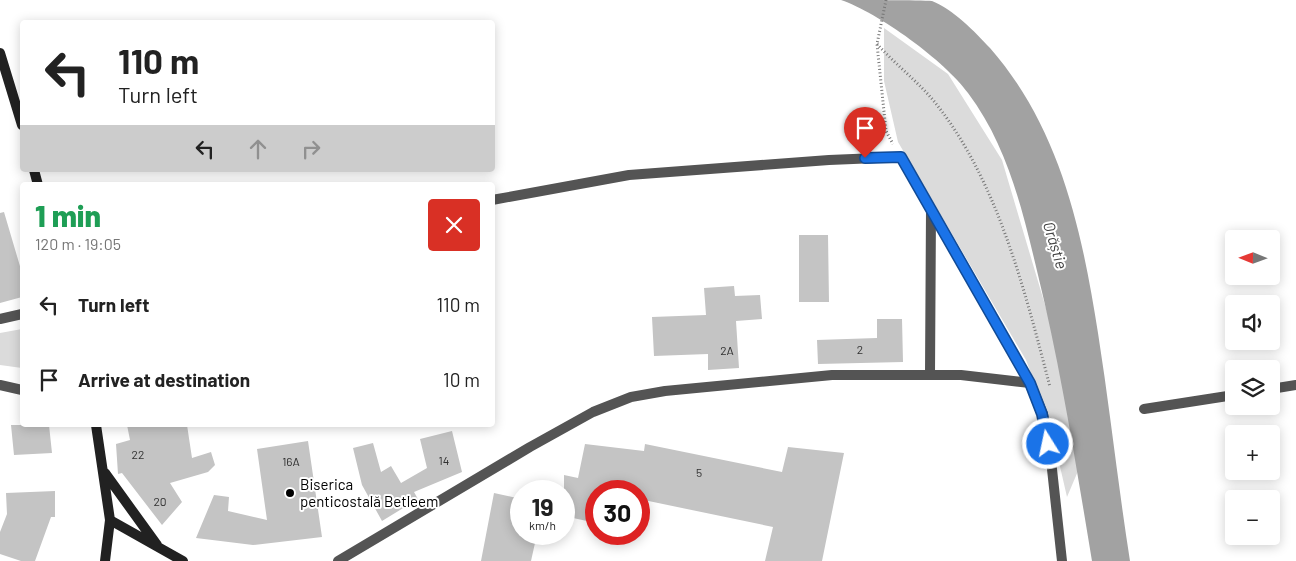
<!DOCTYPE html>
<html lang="en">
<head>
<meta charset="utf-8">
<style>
  :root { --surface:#fff; --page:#f2f2f2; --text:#222; --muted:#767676 }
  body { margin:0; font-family:Barlow,sans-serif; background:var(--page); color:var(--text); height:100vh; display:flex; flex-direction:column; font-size:19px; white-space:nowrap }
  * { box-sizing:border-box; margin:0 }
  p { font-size:16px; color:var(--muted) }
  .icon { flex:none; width:28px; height:28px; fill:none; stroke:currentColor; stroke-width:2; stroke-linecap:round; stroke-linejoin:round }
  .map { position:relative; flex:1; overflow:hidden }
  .panel { position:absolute; left:20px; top:182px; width:475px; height:245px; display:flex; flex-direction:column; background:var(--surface); border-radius:5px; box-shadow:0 2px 12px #0003 }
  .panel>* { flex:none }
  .hud { position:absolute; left:20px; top:20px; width:475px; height:152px; border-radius:5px; box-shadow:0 2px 12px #0003; background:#fff; color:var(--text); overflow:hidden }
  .needle { width:32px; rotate:271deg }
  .buttons { position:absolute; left:1225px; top:230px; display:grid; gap:10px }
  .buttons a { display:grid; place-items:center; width:55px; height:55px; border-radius:5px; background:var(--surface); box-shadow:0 2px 12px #0003; font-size:25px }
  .speed { position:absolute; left:510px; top:480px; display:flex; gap:10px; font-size:25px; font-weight:700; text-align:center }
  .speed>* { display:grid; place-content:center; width:65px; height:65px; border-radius:50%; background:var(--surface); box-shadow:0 2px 12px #0003; line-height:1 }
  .speed small { font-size:12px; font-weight:400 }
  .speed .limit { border:8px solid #d22; background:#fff; color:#111 }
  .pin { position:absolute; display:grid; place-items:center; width:42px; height:42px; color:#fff; margin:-51px -21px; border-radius:50% 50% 50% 0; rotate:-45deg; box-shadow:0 0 5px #0007 }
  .pin .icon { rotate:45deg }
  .me { position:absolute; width:55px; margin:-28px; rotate:350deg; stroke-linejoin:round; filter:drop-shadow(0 0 4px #0008) }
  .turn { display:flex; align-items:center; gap:18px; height:105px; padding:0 15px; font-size:22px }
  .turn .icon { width:65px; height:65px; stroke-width:2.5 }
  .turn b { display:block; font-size:35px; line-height:42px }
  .lanes { display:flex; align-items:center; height:48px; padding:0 15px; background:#0003; justify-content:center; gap:25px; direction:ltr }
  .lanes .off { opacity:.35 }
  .round { display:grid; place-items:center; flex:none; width:52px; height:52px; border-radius:5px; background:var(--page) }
  .headline { display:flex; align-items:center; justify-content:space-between; height:85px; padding:0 15px }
  h1 { font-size:30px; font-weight:800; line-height:38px; color:#1e9e55 }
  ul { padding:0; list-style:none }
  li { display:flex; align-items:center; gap:15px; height:75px; padding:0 15px }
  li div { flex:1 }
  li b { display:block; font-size:19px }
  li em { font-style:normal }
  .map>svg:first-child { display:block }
  .green { fill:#dbdbdb }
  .water { fill:#a2a2a2 }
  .building { fill:#c4c4c4 }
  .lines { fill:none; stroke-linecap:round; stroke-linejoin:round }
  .path { stroke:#767676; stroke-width:3; stroke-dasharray:1 2.5; stroke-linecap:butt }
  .street { stroke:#545454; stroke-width:10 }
  .secondary { stroke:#212121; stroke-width:10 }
  .route-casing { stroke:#114b97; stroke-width:12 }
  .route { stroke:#1a73e8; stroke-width:9 }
  .poi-dot { fill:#000; stroke:#fff; stroke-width:2 }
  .labels { text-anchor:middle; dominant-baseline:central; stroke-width:4; stroke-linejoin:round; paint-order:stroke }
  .number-label { font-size:12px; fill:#313131 }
  .poi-label { font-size:15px; fill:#000; stroke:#fff; text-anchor:start }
  .water-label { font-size:16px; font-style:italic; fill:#434343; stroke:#fff }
</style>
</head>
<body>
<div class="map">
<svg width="1296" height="561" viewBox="0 0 1296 561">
  <rect width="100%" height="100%" fill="#fff"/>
  <path class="green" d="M 884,28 L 948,74 L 1002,160 L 1067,379 L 1078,471 L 1067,497 L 1050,423 L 1026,360 L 898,142 L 884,81 Z
    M 22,329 L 22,368 L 0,365 L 0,333 Z"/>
  <path class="water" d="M 841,0 C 859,0 920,0 932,1 C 953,9 975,32 990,48 C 1060,128 1082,231 1098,333 C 1110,409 1118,485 1130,561 L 1092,561 C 1076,465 1061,369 1038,275 C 1023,212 1008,146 968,93 C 945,61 879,13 841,0 Z"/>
  <path class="building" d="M 4,212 L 22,273 L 22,297 L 0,303 L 0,213 Z
    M 799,235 L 828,235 L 829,302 L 799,302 Z
    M 734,286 L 735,296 L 760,295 L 762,319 L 736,321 L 739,368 L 708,370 L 708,354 L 654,356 L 652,317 L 706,315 L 704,288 Z
    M 877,319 L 902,319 L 903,362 L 818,364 L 817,340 L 877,338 Z
    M 11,425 L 49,425 L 52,453 L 14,455 Z
    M 127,425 L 187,425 L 192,458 L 211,452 L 215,465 L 208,472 L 170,483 L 182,502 L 162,525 L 122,473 L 118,474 L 116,444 L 130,440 Z
    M 452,431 L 462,472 L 414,492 L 418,499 L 382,521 L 362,485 L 353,448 L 373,443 L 381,472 L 391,466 L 401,483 L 427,468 L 420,439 Z
    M 308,441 L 322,537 L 253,545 L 196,538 L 214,495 L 229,497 L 228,511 L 267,520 L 257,449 Z
    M 585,444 L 644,451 L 645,444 L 782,472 L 788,447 L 844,453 L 822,561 L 765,561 L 773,527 L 639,499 L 639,491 L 596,491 L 596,523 L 564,516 L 564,475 L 578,478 Z
    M 55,491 L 55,517 L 51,517 L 35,561 L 21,561 L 0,554 L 0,532 L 7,514 L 6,493 Z
    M 494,493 L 521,499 L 521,534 L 537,534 L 531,561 L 481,561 Z"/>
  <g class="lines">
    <path class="path" d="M 886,0 L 877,44 L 886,131 L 893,144
      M 877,44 C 894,63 916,80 933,100 C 997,178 1025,291 1050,387"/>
    <path class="street" d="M 492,200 L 629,175 L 829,160 L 901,157 L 1030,383 L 1043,414 L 1051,460 L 1062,561
      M 0,319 L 22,314
      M 930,374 L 931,210
      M 0,385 L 22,390
      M 1271,389 L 1296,385
      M 1144,409 L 1234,395
      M 338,561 L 530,447 L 593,412 L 631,397 L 665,391 L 832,375 L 961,375 L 1030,383"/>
    <path class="secondary" d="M 0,53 L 22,125
      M 34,170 L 38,185
      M 96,425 L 110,520 L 105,561
      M 105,473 L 157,545
      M 110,520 L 183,561"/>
  </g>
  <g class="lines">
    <g class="route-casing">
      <path id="route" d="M 865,158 L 901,157 L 1030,383 L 1042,414 L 1048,444"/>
    </g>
    <use href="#route" class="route"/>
  </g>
  <circle class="poi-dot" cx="290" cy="493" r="5"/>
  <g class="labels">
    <g class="number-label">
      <text x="860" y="349">2</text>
      <text x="727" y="350">2A</text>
      <text x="138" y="454">22</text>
      <text x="444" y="460">14</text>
      <text x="291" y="461">16A</text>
      <text x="699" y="472">5</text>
      <text x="160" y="501">20</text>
    </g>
    <g class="poi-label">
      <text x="300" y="484">Biserica<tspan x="300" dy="17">penticostală Betleem</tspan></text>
    </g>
    <g class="water-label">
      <text transform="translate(1056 245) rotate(73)">Orăștie</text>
    </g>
  </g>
</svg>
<div class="buttons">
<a><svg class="needle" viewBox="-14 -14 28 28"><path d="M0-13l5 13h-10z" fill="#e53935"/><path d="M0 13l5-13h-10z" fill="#767676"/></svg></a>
<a><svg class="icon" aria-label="sound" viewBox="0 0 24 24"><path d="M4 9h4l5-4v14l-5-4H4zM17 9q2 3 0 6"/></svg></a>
<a><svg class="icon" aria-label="layers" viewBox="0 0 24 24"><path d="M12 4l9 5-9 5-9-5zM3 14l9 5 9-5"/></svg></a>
<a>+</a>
<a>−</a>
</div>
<div class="speed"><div>19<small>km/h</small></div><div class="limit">30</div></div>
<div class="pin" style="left:865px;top:158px;background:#d93025"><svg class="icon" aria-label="arrive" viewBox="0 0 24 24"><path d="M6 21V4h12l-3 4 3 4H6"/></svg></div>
<svg class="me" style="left:1048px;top:444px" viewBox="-20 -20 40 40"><circle r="17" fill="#1a73e8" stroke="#fff" stroke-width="3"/><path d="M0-11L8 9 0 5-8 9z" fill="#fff"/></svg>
<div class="hud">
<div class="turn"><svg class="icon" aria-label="left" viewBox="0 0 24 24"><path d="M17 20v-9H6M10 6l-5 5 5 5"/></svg><div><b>110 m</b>Turn left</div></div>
<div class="lanes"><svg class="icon" aria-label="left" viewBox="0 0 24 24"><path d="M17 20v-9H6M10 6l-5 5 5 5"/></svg><svg class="icon off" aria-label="ahead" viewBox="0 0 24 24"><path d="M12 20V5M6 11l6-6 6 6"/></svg><svg class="icon off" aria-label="right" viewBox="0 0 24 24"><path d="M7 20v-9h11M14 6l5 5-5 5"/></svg></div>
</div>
<section class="panel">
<div class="headline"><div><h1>1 min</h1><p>120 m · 19:05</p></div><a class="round" style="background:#d93025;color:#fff"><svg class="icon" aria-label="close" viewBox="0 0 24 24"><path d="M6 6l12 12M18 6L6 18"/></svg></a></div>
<ul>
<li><svg class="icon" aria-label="left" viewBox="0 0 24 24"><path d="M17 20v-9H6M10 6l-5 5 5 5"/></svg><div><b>Turn left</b></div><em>110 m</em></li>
<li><svg class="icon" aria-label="arrive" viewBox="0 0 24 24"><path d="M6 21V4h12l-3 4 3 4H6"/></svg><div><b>Arrive at destination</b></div><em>10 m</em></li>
</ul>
</section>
</div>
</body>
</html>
